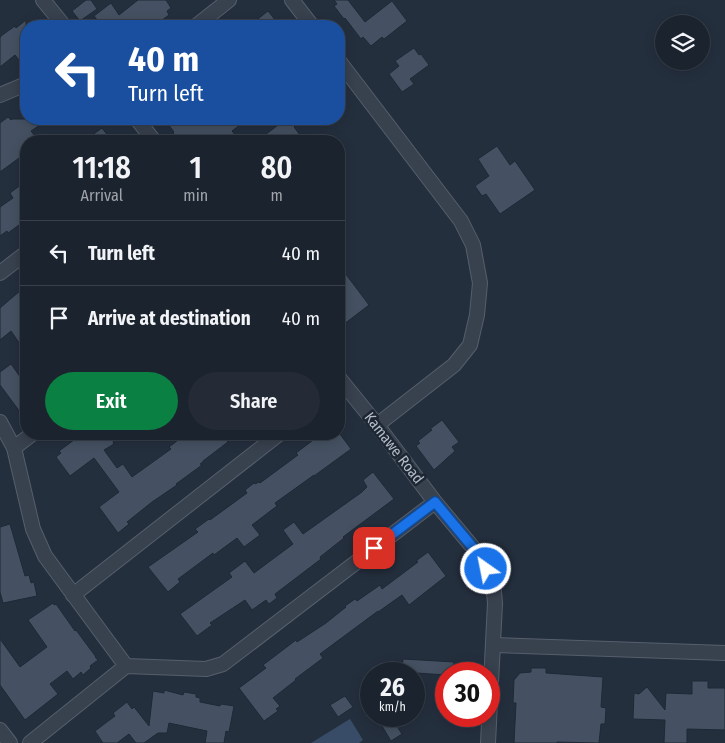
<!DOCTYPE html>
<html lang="en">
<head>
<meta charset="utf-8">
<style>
  :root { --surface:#1b232e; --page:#242b36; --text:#f1f3f6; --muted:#a0a4aa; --line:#39404a; --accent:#0b8043 }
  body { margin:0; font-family:"Fira Sans Condensed",sans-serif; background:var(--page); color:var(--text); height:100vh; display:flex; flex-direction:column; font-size:19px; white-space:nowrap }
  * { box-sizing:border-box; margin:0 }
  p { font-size:16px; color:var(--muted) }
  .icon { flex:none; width:28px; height:28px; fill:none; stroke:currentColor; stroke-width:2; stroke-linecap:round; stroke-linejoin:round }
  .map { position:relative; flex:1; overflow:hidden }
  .sheet { position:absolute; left:20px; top:135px; width:325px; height:305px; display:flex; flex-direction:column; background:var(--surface); border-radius:20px; box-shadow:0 2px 12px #0003,0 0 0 1px var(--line) }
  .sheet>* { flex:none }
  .guide { position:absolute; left:20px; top:20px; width:325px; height:105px; border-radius:20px; box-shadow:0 2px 12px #0003,0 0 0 1px var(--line); background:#1a4fa0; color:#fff; overflow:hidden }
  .controls { position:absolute; left:655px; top:15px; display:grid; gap:10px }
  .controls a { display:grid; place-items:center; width:55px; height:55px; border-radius:50%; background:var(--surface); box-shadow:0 2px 12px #0003,0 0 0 1px var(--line); font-size:25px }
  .speed { position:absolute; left:360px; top:662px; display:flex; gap:10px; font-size:25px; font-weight:700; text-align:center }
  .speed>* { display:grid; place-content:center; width:65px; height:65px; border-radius:50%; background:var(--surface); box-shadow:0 2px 12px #0003,0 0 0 1px var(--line); line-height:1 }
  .speed small { font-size:12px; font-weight:400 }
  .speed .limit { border:8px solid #d22; background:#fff; color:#111 }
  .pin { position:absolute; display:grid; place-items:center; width:42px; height:42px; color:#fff; margin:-21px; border-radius:10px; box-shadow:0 2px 8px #0006 }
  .me { position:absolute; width:55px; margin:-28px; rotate:327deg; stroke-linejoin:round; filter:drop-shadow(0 0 4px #0008) }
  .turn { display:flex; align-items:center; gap:18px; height:105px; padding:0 25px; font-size:22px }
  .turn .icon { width:65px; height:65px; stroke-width:2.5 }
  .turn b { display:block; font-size:35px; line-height:42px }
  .eta { display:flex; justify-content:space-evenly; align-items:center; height:85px; text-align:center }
  .eta b { font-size:30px; font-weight:600; line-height:35px }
  .cta { display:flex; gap:10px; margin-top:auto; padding:10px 25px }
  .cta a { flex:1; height:58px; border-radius:30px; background:var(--accent); color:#fff; font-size:20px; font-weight:600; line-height:58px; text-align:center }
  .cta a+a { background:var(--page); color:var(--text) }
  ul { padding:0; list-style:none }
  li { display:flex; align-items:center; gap:15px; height:65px; padding:0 25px; border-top:1px solid var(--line) }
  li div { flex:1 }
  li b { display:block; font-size:19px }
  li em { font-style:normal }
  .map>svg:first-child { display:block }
  .water { fill:#394c67 }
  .building { fill:#455162; stroke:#1f2835 }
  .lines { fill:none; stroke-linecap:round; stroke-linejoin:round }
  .minor-casing { stroke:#565f6c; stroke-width:16 }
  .minor { stroke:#38414e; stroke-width:14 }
  .route-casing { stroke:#114b97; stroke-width:12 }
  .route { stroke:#1a73e8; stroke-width:9 }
  .labels { text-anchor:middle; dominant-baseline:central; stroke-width:5; stroke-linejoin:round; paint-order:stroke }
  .street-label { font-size:15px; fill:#b4bcc9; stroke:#1d2633 }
</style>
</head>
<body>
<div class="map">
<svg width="725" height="743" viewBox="0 0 725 743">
  <rect width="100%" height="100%" fill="#242f3e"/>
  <path class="water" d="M 350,719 L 363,740 L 359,743 L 311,743 Z"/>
  <path class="building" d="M 86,0 L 91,0 L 97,9 L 80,21 L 72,11 Z
    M 138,0 L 166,0 L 171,8 L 167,11 L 169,15 L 154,26 L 102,26 L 94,16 L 111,3 L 119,15 Z
    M 334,0 L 348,0 L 365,22 L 392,1 L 407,21 L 384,39 L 382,37 L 371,46 L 363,37 L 361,39 L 345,18 L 344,19 L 334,6 L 337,4 Z
    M 268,11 L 280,26 L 249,26 Z
    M 26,20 L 26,55 L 19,60 L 15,55 L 0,67 L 0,38 L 1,36 L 15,26 L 16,28 Z
    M 414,48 L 419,55 L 421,54 L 429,65 L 410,79 L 414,84 L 402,92 L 389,74 L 399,66 L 395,61 Z
    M 8,117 L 11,120 L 12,119 L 49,119 L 31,131 L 39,141 L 26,141 L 26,153 L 0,172 L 0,123 Z
    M 164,119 L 248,119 L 232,131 L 240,141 L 180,141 L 173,133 L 174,132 Z
    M 286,119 L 305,119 L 294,127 L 300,135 L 292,141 L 257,141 Z
    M 102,128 L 112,141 L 84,141 Z
    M 497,146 L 510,165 L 515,161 L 535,190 L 500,214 L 486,194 L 482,196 L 475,186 L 489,176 L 478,159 Z
    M 26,181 L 26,220 L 8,233 L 7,231 L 0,236 L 0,207 L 13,198 L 10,193 Z
    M 339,265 L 369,305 L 339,328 Z
    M 26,289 L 26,353 L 11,331 L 0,340 L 0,308 L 21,290 L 22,292 Z
    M 11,364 L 26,385 L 26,420 L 0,385 L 0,372 Z
    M 442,420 L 459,442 L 452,447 L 455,451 L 434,470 L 416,446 L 420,443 L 418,441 L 432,430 L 430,429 Z
    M 82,434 L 124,434 L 113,442 L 114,444 L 104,450 L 117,468 L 123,464 L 132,477 L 171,449 L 169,447 L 186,434 L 222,434 L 228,442 L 203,461 L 203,462 L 200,464 L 202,465 L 176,484 L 177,485 L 152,502 L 127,522 L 129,524 L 118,533 L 99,507 L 119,492 L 94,458 L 70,476 L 56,457 L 61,453 L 59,451 Z
    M 321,434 L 340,434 L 351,449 L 314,476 L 314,475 L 275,503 L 277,506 L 252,525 L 260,535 L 244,547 L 237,538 L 214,555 L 213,553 L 178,579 L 180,582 L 168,592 L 148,567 L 198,532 L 195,529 L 209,519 L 210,520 L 247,493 L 245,490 L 254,483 L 255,484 L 259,482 L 260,483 L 298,455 L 296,453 Z
    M 373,472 L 394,499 L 343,537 L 344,538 L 320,557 L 321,559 L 275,594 L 277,598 L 269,604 L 266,600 L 252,610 L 245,600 L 210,623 L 212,625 L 197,636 L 180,614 L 232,577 L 229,573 L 245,561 L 254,573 L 293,544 L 283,530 L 294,522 L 303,534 L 362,492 L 367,487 L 363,480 Z
    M 10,524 L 25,576 L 29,575 L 31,583 L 34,582 L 37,596 L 3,603 L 0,592 L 0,527 Z
    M 428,552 L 446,576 L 409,605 L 402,595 L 378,612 L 378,611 L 320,654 L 323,658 L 295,679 L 296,680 L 273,698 L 280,706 L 276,709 L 278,711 L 264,721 L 239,688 L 266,668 L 263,665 L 296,640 L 297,642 L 326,623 L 346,607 L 345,606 L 355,599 L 357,601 L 380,585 L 382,589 L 418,562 L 416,561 Z
    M 53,603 L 54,605 L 56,604 L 75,631 L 76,630 L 96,657 L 95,657 L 98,660 L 90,666 L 91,668 L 83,675 L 81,672 L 73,679 L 67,671 L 50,684 L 58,694 L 25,720 L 0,685 L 0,639 L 20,667 L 47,647 L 28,620 Z
    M 403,659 L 454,662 L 453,674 L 446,674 L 446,675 L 402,672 Z
    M 531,668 L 546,668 L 546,673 L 603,677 L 601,707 L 606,708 L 605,724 L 601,724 L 599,743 L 557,742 L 557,743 L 514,743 L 516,703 L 513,703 L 514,680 L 520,673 L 531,672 Z
    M 692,681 L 708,681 L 708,688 L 725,688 L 725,730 L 687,729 L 687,743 L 664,743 L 665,720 L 633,719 L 634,693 L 639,694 L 647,687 L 665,710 L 666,693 L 692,694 Z
    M 164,690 L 183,695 L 184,692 L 196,694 L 196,697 L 200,698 L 200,702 L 220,706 L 221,704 L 234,706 L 229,732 L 226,731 L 224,743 L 205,743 L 207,731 L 169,723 L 167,733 L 158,733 L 144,743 L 136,743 L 129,734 L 117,743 L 103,743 L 95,731 L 115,716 L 113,713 L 127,702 L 132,709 L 134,707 L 149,726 L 153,691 L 164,693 Z
    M 345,696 L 353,707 L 338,717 L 330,705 Z
    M 376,716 L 390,716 L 402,734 L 391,741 Z"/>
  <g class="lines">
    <g class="minor-casing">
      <path id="minor" d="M 43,0 L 64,26
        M 292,0 L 312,26
        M 196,26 L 229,0
        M 339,61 L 461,221 L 473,245 L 480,283 L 477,315 L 470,345 L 454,365 L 377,425
        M 0,95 L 26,84
        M 137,119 L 154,141
        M 0,273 L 26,253
        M 339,378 L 377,425 L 435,502 L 480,556 L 493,581 L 495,603 L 488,743
        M 0,422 L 14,448 L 33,529 L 45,556 L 126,666
        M 14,448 L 32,434
        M 73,595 L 279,434
        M 493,645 L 725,653
        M 126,666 L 206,669 L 223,664 L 435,502
        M 0,730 L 10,743
        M 30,743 L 126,666"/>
    </g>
    <use href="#minor" class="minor"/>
  </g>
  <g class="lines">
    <g class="route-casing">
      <path id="route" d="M 374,548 L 435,502 L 480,556 L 486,569"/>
    </g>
    <use href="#route" class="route"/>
  </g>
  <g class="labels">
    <g class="street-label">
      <text transform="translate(394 448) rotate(52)">Kamawe Road</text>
    </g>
  </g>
</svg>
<div class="controls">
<a><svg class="icon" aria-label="layers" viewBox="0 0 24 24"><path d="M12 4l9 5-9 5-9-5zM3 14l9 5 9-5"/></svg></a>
</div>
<div class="speed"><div>26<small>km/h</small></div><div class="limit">30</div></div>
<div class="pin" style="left:374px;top:548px;background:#d93025"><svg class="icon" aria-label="arrive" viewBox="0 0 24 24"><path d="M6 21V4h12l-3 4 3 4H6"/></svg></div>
<svg class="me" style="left:486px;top:569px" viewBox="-20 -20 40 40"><circle r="17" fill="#1a73e8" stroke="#fff" stroke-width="3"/><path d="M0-11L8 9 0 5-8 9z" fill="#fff"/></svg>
<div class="guide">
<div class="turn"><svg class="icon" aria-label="left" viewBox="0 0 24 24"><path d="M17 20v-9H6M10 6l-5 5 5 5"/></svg><div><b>40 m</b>Turn left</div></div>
</div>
<section class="sheet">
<div class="eta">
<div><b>11:18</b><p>Arrival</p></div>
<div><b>1</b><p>min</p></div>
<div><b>80</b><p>m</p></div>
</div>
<ul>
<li><svg class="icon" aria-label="left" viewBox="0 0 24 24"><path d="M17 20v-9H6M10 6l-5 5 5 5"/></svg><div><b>Turn left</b></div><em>40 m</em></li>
<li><svg class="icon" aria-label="arrive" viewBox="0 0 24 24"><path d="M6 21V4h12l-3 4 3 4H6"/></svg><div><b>Arrive at destination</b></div><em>40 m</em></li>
</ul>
<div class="cta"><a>Exit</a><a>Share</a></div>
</section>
</div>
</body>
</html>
